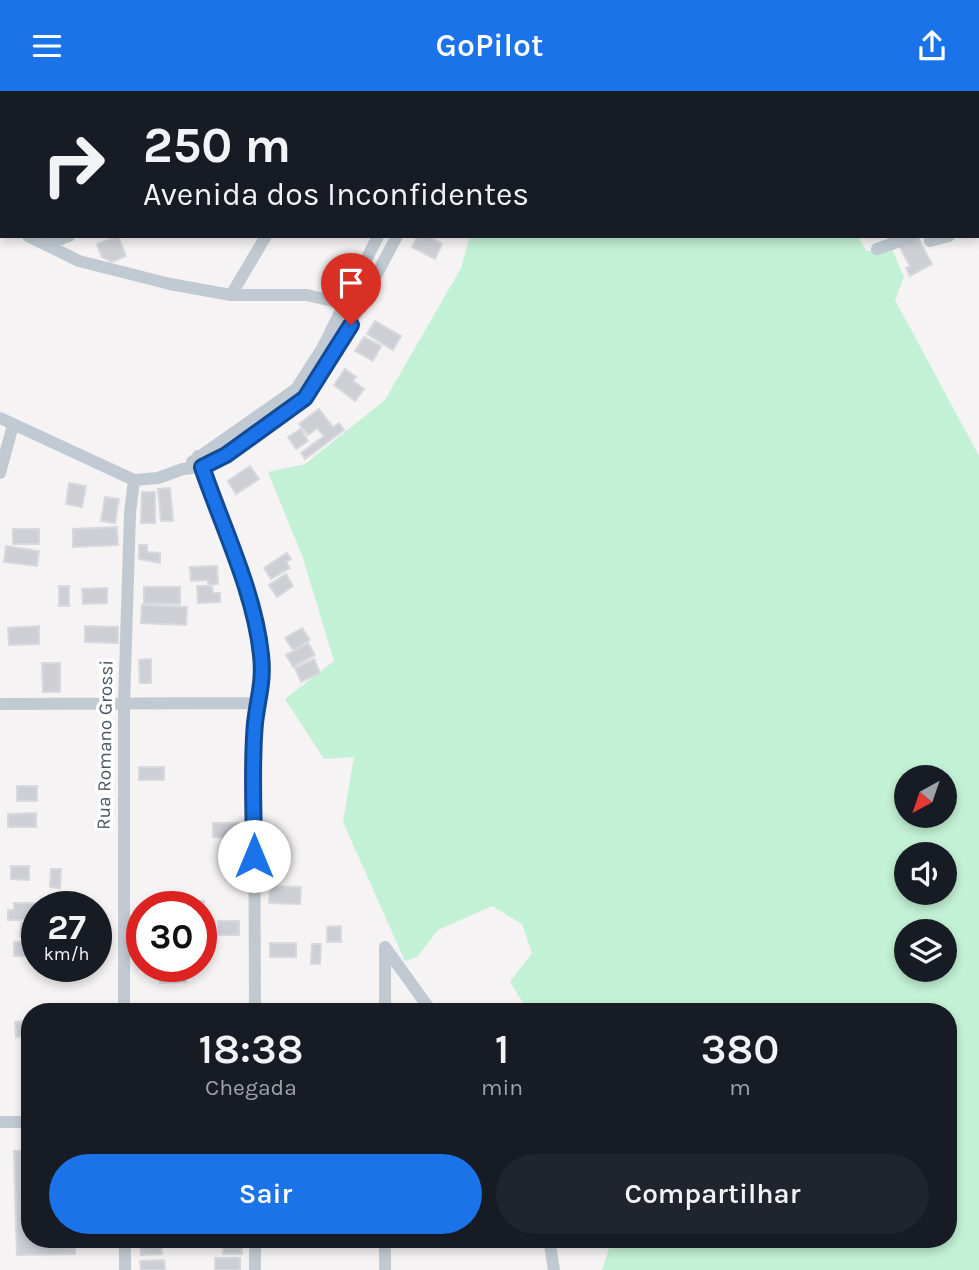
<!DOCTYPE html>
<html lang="pt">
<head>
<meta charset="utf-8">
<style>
  :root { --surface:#171b24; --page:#20242c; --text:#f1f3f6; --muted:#9ea1a6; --accent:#1a73e8 }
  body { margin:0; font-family:Karla,sans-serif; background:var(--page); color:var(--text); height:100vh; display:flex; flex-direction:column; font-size:26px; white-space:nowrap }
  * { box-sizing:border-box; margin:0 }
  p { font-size:23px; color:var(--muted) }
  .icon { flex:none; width:38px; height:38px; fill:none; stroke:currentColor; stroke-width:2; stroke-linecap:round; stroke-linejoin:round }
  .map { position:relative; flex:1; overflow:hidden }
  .details { position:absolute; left:21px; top:912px; width:936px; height:245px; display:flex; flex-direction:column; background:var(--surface); border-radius:28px; box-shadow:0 4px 10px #0003 }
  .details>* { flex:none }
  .hud { position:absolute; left:0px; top:0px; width:980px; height:147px; box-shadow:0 4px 10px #0003; background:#171b24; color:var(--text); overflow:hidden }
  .needle { width:46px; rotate:220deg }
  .buttons { position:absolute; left:894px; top:674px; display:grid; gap:14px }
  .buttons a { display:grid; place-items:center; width:63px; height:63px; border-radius:50%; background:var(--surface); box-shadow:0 4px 10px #0003; font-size:35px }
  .speed { position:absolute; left:21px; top:800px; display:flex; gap:14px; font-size:35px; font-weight:700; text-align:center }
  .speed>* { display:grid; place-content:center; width:91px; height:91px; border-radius:50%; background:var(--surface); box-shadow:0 4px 10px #0003; line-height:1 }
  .speed small { font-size:18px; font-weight:400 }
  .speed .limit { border:10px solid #d22; background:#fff; color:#111 }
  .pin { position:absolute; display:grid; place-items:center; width:60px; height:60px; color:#fff; margin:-72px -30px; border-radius:50% 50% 50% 0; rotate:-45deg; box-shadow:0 0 7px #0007 }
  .pin .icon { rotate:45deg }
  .me { position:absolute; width:77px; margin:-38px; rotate:0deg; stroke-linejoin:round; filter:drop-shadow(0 0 5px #0008) }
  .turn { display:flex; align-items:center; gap:24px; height:147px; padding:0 28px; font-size:32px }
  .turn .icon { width:91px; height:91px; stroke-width:2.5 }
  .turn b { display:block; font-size:49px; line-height:60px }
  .eta { display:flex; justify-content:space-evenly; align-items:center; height:119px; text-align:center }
  .eta b { font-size:42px; font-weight:600; line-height:49px }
  .action { display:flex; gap:14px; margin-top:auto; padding:14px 28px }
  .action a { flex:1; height:80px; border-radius:42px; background:var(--accent); color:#fff; font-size:28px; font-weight:600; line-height:80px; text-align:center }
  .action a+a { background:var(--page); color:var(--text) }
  header { display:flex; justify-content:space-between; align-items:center; height:91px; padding:0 28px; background:var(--accent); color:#fff; font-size:32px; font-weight:600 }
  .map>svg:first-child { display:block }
  .green { fill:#c3f1d5; fill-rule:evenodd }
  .building { fill:#cdcfd5; stroke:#d7d9de; stroke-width:2 }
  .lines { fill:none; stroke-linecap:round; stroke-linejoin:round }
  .minor { stroke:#c1cad2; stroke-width:12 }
  .route-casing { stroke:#114b97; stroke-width:18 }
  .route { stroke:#1a73e8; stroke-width:12 }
  .labels { text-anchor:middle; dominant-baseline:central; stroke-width:7; stroke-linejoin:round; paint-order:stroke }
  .street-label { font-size:19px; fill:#4a5661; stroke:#fff }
</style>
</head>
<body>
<header><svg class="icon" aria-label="menu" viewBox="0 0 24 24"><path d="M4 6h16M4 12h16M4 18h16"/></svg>GoPilot<svg class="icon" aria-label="share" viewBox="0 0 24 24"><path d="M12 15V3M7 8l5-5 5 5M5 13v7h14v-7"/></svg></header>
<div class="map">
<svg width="979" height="1179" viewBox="0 0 979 1179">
  <rect width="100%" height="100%" fill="#f5f3f3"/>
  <path class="green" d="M 510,0 L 824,0 L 825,2 L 509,2 Z
    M 470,145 L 858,145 L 866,160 L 892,158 L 904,186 L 895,209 L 979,365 L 979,1179 L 602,1179 L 612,1148 L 948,1148 L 948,920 L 528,920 L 510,891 L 532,862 L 522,833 L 492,815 L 438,839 L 417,866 L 405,870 L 343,731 L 354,666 L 324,668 L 285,608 L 334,570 L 303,467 L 268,381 L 305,373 L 385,309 L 461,177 ZM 906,686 L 945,686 L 945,724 L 906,724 ZM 906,763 L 945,763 L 945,802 L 906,802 ZM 906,840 L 945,840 L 945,878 L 906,878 Z"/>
  <path class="building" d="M 118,145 L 126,165 L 112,171 L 102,166 L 97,153 Z
    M 418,145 L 428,145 L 442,153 L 435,168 L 412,156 Z
    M 917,145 L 932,173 L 910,185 L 906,177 L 910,175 L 899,155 Z
    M 375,230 L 401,245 L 393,259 L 367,243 Z
    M 364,246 L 381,255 L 373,270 L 355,260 Z
    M 345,278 L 356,286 L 353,290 L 364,298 L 355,310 L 334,294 Z
    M 319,318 L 333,336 L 339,332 L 344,339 L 305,368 L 301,362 L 324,345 L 317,337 L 308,344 L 299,333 Z
    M 301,338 L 308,350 L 296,358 L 288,346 Z
    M 250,375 L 259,388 L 236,403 L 228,390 Z
    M 69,392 L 86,395 L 82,416 L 66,413 Z
    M 170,397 L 173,430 L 161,430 L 158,398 Z
    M 142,401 L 155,401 L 155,432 L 141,432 Z
    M 105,406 L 119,408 L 115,432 L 101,430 Z
    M 117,436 L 118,454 L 73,456 L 73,438 Z
    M 13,438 L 39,438 L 39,453 L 13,453 Z
    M 139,454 L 147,454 L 147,461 L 160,462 L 160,472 L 139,468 Z
    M 6,455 L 39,460 L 37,475 L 4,471 Z
    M 287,462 L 291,468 L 286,471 L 290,477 L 271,488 L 264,477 Z
    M 217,475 L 218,493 L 208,494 L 208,489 L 191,490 L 190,476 Z
    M 286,483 L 293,495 L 277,506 L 269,494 Z
    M 59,495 L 69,495 L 69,515 L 59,515 Z
    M 197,495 L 212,495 L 213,502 L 220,502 L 220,511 L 198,512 Z
    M 144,496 L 180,496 L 180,513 L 144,512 Z
    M 107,497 L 107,512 L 83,513 L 82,498 Z
    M 142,514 L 187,516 L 186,534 L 141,532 Z
    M 39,535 L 39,553 L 9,554 L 8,537 Z
    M 85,535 L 118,536 L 118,552 L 85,551 Z
    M 302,537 L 310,549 L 293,559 L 285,547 Z
    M 308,552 L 315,564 L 293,576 L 286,564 Z
    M 151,568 L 151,592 L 140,592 L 139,569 Z
    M 314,568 L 320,582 L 301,591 L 295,577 Z
    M 42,572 L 60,572 L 60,601 L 43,601 Z
    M 139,676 L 164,676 L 164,689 L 139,689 Z
    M 17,695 L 37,695 L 37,710 L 17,710 Z
    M 36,722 L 36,736 L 8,736 L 8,723 Z
    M 213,732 L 239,732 L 239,746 L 213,746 Z
    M 11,775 L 29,775 L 29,789 L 11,788 Z
    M 51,778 L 61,778 L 60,797 L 50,796 Z
    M 270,795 L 301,796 L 300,813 L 269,812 Z
    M 190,810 L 204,810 L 204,828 L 201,828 L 201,816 L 190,816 Z
    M 14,812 L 42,812 L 42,816 L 37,816 L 37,829 L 8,829 L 8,819 L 14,819 Z
    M 218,830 L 239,830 L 239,844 L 218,844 Z
    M 21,832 L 37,832 L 37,846 L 20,845 Z
    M 341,835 L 341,851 L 327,851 L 327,836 Z
    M 14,851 L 30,851 L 29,865 L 14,865 Z
    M 270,852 L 296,852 L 296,866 L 270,866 Z
    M 312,853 L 321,853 L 320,873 L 311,873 Z
    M 185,875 L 186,891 L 160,892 L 159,876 Z
    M 272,915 L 294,915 L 294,920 L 272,920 Z
    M 30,930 L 30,945 L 16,946 L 15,931 Z
    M 14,1060 L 30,1060 L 30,1148 L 75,1148 L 75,1163 L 17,1164 Z
    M 161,1149 L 162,1163 L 141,1164 L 140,1150 Z
    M 223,1150 L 242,1150 L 242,1163 L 223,1163 Z
    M 215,1167 L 240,1167 L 240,1179 L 215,1179 Z
    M 164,1169 L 165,1179 L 141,1179 L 140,1170 Z"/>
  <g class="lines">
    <path class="minor" d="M 420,0 L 422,2
      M 169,2 L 169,0
      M 291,2 L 291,0
      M 449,2 L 450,0
      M 465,2 L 466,0
      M 978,127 L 979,127
      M 0,131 L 2,132
      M 978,137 L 979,137
      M 28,145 L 79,170 L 170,193 L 231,204 L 307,204 L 361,217
      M 930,150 L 949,145
      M 46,154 L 69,145
      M 877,158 L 914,145
      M 231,204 L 266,145
      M 0,327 L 134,389 L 158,387 L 183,378 L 202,376 L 226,364 L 305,307 L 332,268 L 397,145
      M 198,365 C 223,435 260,513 263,587 C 264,596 260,605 258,613 C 255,629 255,646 254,662 L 255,920
      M 192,371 L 296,298 L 323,256 L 378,145
      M 0,382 L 13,334
      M 0,613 L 258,612
      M 385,856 L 431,920
      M 124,920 L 124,613 L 130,422 L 134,389
      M 385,920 L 385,856
      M 0,1031 L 30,1031
      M 255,1148 L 255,1179
      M 385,1148 L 385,1179
      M 549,1148 L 554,1179
      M 125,1179 L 125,1148"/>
  </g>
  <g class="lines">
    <g class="route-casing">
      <path id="route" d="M 254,765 C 254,721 251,676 255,632 C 258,606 264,591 261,564 C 255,502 222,435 202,376 L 226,364 L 305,307 L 351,234"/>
    </g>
    <use href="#route" class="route"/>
  </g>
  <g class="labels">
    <g class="street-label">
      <text transform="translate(105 654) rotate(-89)">Rua Romano Grossi</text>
    </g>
  </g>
</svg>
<div class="buttons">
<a><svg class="needle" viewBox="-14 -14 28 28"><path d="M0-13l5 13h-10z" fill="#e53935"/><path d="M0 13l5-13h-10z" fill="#9ea1a6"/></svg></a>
<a><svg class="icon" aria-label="sound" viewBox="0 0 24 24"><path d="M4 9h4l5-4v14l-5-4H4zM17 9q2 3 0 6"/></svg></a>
<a><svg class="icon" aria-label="layers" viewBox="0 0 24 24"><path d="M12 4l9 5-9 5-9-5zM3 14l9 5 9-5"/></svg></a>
</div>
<div class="speed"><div>27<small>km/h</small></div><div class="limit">30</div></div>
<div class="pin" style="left:351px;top:234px;background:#d93025"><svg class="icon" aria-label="arrive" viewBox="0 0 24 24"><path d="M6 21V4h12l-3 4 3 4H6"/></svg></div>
<svg class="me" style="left:254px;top:765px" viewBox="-20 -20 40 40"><circle r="19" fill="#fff"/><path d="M0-13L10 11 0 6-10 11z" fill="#1a73e8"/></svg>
<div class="hud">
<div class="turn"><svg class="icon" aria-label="right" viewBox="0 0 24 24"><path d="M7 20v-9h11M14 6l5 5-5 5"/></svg><div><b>250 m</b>Avenida dos Inconfidentes</div></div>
</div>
<section class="details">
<div class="eta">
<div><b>18:38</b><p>Chegada</p></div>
<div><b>1</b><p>min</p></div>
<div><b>380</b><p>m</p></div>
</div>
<div class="action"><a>Sair</a><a>Compartilhar</a></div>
</section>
</div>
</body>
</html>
